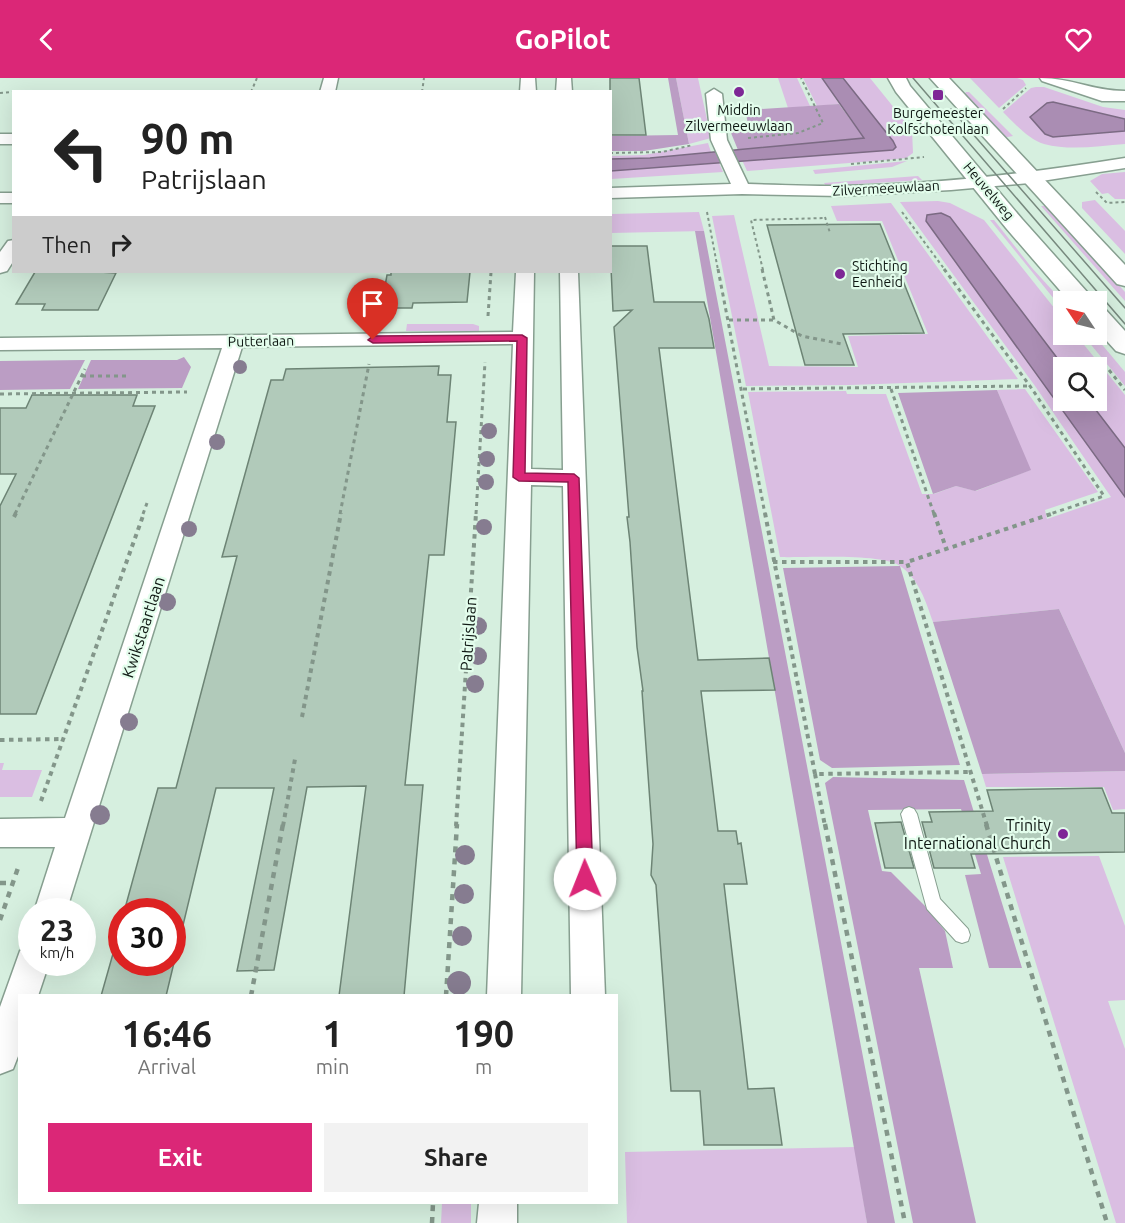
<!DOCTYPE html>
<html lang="en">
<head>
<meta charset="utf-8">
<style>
  :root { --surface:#fff; --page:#f2f2f2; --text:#222; --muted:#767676; --accent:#db2777 }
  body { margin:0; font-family:Ubuntu,sans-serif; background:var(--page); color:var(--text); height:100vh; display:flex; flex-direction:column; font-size:22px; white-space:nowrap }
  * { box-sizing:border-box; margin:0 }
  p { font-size:20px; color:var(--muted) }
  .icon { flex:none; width:33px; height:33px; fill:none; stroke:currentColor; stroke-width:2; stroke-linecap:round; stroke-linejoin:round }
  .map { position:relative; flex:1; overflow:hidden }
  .details { position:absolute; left:18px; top:916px; width:600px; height:210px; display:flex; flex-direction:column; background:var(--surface); border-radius:0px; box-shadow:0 6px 24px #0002 }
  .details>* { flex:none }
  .guide { position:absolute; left:12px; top:12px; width:600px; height:183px; border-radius:0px; box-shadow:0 6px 24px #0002; background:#fff; color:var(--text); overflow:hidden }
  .needle { width:39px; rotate:305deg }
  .buttons { position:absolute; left:1053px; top:213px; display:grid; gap:12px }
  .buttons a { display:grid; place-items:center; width:54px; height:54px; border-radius:0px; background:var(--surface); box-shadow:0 6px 24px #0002; font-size:30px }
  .speed { position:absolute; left:18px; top:820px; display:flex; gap:12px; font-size:30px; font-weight:700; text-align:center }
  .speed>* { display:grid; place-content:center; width:78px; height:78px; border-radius:50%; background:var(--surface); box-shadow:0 6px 24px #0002; line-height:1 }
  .speed small { font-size:15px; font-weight:400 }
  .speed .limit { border:9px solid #d22; background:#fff; color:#111 }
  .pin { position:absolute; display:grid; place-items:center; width:51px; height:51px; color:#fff; margin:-62px -26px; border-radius:50% 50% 50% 0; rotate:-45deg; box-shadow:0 0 6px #0007 }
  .pin .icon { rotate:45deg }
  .me { position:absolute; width:66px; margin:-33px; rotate:359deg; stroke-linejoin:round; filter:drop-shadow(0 0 4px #0008) }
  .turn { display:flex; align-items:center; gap:21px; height:126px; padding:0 30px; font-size:27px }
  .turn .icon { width:78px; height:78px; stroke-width:2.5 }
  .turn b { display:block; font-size:42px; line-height:51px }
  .then { display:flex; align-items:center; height:57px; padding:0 30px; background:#0003; gap:12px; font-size:22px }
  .eta { display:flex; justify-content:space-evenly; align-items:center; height:102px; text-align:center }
  .eta b { font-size:36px; font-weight:700; line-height:42px }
  .cta { display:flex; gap:12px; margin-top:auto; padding:12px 30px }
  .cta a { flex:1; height:69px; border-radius:0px; background:var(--accent); color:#fff; font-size:24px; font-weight:700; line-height:69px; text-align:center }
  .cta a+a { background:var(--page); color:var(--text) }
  header { display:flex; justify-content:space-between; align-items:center; height:78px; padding:0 30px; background:var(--accent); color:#fff; font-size:27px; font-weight:700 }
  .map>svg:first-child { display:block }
  .green { fill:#dabee2 }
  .forest { fill:#bb9dc4 }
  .water { fill:#aa8db3; stroke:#7b6a83; stroke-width:1.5 }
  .building { fill:#b1caba; stroke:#6d8475; stroke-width:1.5 }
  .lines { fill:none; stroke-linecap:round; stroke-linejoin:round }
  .service-casing { stroke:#879f90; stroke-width:2 }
  .minor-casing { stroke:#879f90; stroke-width:3 }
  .secondary-casing { stroke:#879f90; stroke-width:3 }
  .path-far3 { stroke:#83968a; stroke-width:2; stroke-dasharray:3 3; stroke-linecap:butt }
  .path-far2 { stroke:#83968a; stroke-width:3; stroke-dasharray:4 4; stroke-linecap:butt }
  .path-far1 { stroke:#83968a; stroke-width:4; stroke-dasharray:4.5 4.5; stroke-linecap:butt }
  .path { stroke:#83968a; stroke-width:4.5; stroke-dasharray:6 6; stroke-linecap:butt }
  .service { fill:#fff; fill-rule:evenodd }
  .minor { fill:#fff; fill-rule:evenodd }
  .secondary { fill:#fff; fill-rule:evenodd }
  .tram { stroke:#77897e; stroke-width:1.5 }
  .tree { fill:#867c90 }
  .route { fill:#db2777; stroke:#8e194d; stroke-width:1.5 }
  .poi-dot { fill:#7e2796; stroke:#e3fdec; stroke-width:2 }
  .labels { text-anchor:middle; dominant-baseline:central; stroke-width:4.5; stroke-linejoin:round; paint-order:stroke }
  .far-poi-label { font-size:14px; fill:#0e1712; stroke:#e3fdec }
  .far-street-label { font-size:14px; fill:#0e1712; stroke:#e3fdec }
  .street-label { font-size:16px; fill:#0e1712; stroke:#e3fdec }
  .poi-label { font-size:16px; fill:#0e1712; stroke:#e3fdec; text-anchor:end }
</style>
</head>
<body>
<header><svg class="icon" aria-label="back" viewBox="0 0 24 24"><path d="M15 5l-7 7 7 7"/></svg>GoPilot<svg class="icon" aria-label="heart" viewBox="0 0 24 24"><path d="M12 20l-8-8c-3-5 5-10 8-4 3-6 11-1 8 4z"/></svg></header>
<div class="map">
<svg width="1125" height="1145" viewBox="0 0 1125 1145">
  <rect width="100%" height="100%" fill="#d6efdf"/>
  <path class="green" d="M 676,0 L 698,0 L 711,60 L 689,66 Z
    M 778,0 L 797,0 L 810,28 L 788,30 Z
    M 803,0 L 822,0 L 839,26 L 817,28 Z
    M 843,0 L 870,0 L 912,52 L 913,75 L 906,80 L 888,82 L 747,93 L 742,82 L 893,72 Z
    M 970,0 L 1017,0 L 1023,2 L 1026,7 L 999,30 Z
    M 1036,9 L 1044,9 L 1103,29 L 1125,32 L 1125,41 L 1053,24 L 1047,25 L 1045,56 L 1054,59 L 1125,53 L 1125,66 C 1099,68 1070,73 1044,66 C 1029,62 1014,45 1003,34 L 1031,10 Z
    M 966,14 L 969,14 L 1013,58 L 1002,60 L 963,18 Z
    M 708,65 L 711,74 L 650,80 L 611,81 L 610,78 L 644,77 Z
    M 907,83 L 892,89 L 815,96 L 813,92 Z
    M 719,85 L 723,94 L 611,101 L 610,93 Z
    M 1125,94 L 1125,121 L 1115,121 L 1108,115 L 1102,116 L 1090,103 L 1102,96 Z
    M 918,98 L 922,102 L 826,108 L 824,105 Z
    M 1095,122 L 1125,153 L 1125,176 L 1082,130 L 1082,124 Z
    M 938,123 L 950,125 L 984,142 L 1063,241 L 1064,256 L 1076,257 L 1125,317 L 1125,370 L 1089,323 L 1096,322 L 1096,290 L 1064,289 L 950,139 L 927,138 L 926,143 L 1125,419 L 1125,675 L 1059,531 L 933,544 C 926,524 919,501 900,488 C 882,475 805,480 780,479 L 748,314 L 846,313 L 847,316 L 886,316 L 922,416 L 934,416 L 956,408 L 976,413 L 1030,392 L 997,312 L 1025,311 L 1098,414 L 1045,432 L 1047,441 L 1111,419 L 1035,308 L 900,124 Z
    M 891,125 L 1018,301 L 850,307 L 746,308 L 712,138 L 734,137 L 769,288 L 858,289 L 848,258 L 928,256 L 882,143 L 837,143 L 831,128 Z
    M 1041,128 L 1048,128 L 1125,214 L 1125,223 Z
    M 699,134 L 704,153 L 611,155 L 611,136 Z
    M 990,142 L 994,142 L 1032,190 L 1063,224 L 1063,232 Z
    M 407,246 L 473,246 L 479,248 L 479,253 L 406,253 Z
    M 1083,257 L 1094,257 L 1125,294 L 1125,308 Z
    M 0,685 L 4,685 L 2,692 L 42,692 L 32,719 L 0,719 Z
    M 1125,693 L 1125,731 L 1113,732 L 1104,709 L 986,709 L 982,696 Z
    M 1099,778 L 1125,848 L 1125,922 L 1108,923 L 1125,971 L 1125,1145 L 1116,1145 L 1003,779 Z
    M 855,1069 L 867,1145 L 627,1145 L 625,1074 Z
    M 442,1125 L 471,1125 L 471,1145 L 441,1145 Z"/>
  <path class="forest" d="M 668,0 L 676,0 L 689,66 L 644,73 L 611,73 L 611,58 L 678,57 Z
    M 839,26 L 864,60 L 738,72 L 729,50 L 749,50 L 745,32 Z
    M 695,153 L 704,153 L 895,1145 L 867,1145 Z
    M 184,279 L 191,289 L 182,310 L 78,311 L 91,282 L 177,282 Z
    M 85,282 L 70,311 L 0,312 L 0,283 Z
    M 997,312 L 1031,392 L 975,413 L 956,408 L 933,416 L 898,315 Z
    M 900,488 L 960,687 L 832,690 L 820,682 L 783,490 Z
    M 1059,531 L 1125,675 L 1125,693 L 982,696 L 933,544 Z
    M 833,699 L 964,702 L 1022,890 L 989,890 L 965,797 L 981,796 L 961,731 L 868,732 L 882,793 L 891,794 L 925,828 L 945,853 L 953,890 L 919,890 L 976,1145 L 913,1145 L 825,705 Z"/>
  <path class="water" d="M 822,0 L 843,0 L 893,63 L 896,69 L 893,72 L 611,93 L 610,81 L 650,80 L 864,60 Z
    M 1053,24 L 1125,41 L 1125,53 L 1053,59 L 1045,56 L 1030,39 L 1047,25 Z
    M 941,135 L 950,139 L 1064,289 L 1064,322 L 1089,323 L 1125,370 L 1125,419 L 926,143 L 927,137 Z"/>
  <path class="building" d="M 610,0 L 639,0 L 646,57 L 610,57 Z
    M 880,146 L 924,255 L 843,256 L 854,287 L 805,287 L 767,147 Z
    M 610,168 L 647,168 L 654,224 L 704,224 L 709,241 L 714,270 L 659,270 L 698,582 L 769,580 L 775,612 L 701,613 L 718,753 L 736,753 L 738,766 L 741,765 L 747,806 L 724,806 L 748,1011 L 774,1010 L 782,1067 L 704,1067 L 700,1013 L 671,1013 L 656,807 L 651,797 L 653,766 L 642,613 L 643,613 L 637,569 L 630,464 L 627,439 L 629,439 L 614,249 L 632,232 L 613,233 Z
    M 35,194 L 99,194 L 116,195 L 98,232 L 42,232 L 45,226 L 16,226 Z
    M 391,194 L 470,194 L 467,224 L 413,225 L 412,230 L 381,230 L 387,197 L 391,197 Z
    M 439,288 L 438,297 L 451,297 L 447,344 L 456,344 L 444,477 L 429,477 L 405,707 L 423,707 L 404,918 L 339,918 L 366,708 L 307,709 L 274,892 L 237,893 L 274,710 L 216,710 L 166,918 L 101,918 L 122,844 L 122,885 L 172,885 L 172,834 L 124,834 L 158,710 L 176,710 L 237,478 L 222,479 L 271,302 L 283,302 L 286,291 Z
    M 32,317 L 137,317 L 133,328 L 155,328 L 36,636 L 0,636 L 0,428 L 16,396 L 0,396 L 0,330 L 26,330 Z
    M 1102,710 L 1112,735 L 1125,735 L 1125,774 L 971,776 L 975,790 L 934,790 L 922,744 L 932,744 L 929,734 L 993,733 L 987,712 Z
    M 901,744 L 914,790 L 885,790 L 875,745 Z"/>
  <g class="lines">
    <g class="service-casing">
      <path id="service" d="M 909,729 L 914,731 L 917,736 L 940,821 L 968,851 L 970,857 L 968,863 L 962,865 L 956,863 L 927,831 L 901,736 L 904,731 Z"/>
    </g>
    <g class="minor-casing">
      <path id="minor" d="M 324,0 L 338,0 L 335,14 L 320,14 Z
        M 521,0 L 535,0 L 536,14 L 520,14 Z
        M 557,0 L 571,0 L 572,14 L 556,14 Z
        M 1040,0 C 1072,0 1093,13 1125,13 L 1125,23 L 1102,23 L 1042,3 Z
        M 714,11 L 722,16 L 727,62 L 748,106 C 779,107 809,108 839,108 C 935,107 1031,95 1125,80 L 1125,90 L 1029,105 L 951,112 L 841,118 L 742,116 L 610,120 L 610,110 L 731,106 L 711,62 L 706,16 Z
        M 0,56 L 14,56 L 14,66 L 0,66 Z
        M 0,115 L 14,115 L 14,125 L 0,125 Z
        M 14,162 L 14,182 L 7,193 L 0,195 L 0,174 L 8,163 Z
        M 516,194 L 534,194 L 531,391 L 563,392 L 560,194 L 578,194 L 605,918 L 571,918 L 563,408 L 531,407 L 521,918 L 487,918 L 513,266 L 242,269 L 66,834 L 34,834 L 55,769 L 0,769 L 0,741 L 65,740 L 222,270 L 0,272 L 0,260 L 513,254 Z
        M 32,868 L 32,885 L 49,885 L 38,918 L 20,918 L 20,973 L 13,991 L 0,996 L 0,929 L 20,873 Z
        M 479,1125 L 517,1125 L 517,1145 L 477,1145 Z"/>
    </g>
    <g class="secondary-casing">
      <path id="secondary" d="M 888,0 L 906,0 L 910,8 L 1022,141 L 1096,224 L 1070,224 L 1006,150 L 896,14 Z
        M 930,0 L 949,0 L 1125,187 L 1125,208 L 1117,206 Z
        M 1096,229 L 1105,231 L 1125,253 L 1125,276 L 1116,273 L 1096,251 Z"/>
    </g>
    <path class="path-far3" d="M 223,14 L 251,13
      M 251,14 L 257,0
      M 422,14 L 424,0
      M 0,15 L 14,14
      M 1003,31 L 1026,10
      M 748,60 L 798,55 L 823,45 L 801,0
      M 610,75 L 662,74 L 693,67
      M 851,86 L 924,79
      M 1096,114 L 1107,125 L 1125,124
      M 707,134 L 718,192
      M 902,134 L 945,192
      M 825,139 L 830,155
      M 763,192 L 751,142 L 825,140"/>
    <path class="path-far2" d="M 718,191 L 765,436
      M 762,191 L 774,242 L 802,258 L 842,266
      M 944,191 L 1030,308 L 1104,418 L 1050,436
      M 488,238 L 491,194
      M 729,242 L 774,242
      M 1109,292 L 1125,312
      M 82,298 L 127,298
      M 743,311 L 1030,308
      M 891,311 L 934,436
      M 0,316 L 187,314
      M 15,436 L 85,291
      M 143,436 L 147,425
      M 340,436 L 369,286
      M 476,436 L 485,284"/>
    <path class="path-far1" d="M 765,435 L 815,696 L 971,694
      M 934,435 L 946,470
      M 14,439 L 16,435
      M 773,484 L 907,484
      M 302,639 L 341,435
      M 0,662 L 63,661
      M 815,696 L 825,748
      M 41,723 L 144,435
      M 283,748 L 295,681
      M 456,748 L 476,435
      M 987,748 L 907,484 L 1054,435"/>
    <path class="path" d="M 825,746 L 905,1145
      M 986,746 L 1107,1145
      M 0,805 L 13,805
      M 0,842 L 19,787
      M 251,918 L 283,746
      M 446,918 L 457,746
      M 432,1145 L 433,1125"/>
    <use href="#service" class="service"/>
    <use href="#minor" class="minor"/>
    <use href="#secondary" class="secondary"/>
    <path class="tram" d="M 913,0 L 1125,246
      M 951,31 L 1125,230"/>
  </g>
  <g class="tree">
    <circle cx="240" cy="289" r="7"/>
    <circle cx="489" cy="353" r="8"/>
    <circle cx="217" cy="364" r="8"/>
    <circle cx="487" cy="381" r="8"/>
    <circle cx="486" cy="404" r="8"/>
    <circle cx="484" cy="449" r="8"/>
    <circle cx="189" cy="451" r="8"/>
    <circle cx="167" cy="524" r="9"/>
    <circle cx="478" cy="548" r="9"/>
    <circle cx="478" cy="578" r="9"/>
    <circle cx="475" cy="606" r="9"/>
    <circle cx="129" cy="644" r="9"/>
    <circle cx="100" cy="737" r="10"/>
    <circle cx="465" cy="777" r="10"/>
    <circle cx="464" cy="816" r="10"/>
    <circle cx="462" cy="858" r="10"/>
    <circle cx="459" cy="905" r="12"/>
  </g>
  <path class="route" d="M 522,257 L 527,260 L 525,395 L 574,396 L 579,400 L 593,801 L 591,807 L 585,809 L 579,807 L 577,801 L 568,404 L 519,403 L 513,399 L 517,263 L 373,265 L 368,262 L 373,258 Z"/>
  <g class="poi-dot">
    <circle cx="739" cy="14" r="6"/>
    <rect x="932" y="11" width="12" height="12" rx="3"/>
    <circle cx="840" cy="196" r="6"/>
    <circle cx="1063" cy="756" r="6"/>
  </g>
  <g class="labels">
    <g class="far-poi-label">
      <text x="739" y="32">Middin<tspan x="739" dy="16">Zilvermeeuwlaan</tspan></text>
      <text x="938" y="35">Burgemeester<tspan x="938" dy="16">Kolfschotenlaan</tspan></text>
      <text x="852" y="188" text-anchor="start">Stichting<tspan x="852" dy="16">Eenheid</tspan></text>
    </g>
    <g class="far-street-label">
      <text transform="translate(886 110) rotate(-3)">Zilvermeeuwlaan</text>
      <text transform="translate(989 113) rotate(50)">Heuvelweg</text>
      <text transform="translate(261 263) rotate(-1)">Putterlaan</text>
    </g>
    <g class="street-label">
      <text transform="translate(143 549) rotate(-72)">Kwikstaartlaan</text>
      <text transform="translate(468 556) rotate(-86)">Patrijslaan</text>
    </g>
    <g class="poi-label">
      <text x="1051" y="747">Trinity<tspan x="1051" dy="18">International Church</tspan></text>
    </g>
  </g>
</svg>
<div class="buttons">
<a><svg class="needle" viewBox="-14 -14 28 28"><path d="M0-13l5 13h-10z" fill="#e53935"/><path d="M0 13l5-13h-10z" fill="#767676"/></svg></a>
<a><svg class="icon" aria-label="search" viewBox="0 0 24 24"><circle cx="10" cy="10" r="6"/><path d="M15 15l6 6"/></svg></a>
</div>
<div class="speed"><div>23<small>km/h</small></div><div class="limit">30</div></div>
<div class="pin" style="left:373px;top:262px;background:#d93025"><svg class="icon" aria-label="arrive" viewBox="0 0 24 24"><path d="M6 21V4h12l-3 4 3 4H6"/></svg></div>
<svg class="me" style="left:585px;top:801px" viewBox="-20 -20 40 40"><circle r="19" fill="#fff"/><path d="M0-13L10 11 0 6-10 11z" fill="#db2777"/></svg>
<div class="guide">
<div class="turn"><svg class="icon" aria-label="left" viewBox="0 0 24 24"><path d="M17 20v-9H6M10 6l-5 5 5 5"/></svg><div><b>90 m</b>Patrijslaan</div></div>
<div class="then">Then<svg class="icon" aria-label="right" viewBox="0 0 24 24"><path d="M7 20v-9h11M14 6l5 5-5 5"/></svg></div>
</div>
<section class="details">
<div class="eta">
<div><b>16:46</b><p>Arrival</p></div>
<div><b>1</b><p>min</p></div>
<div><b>190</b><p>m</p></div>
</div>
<div class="cta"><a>Exit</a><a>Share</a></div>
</section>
</div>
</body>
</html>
